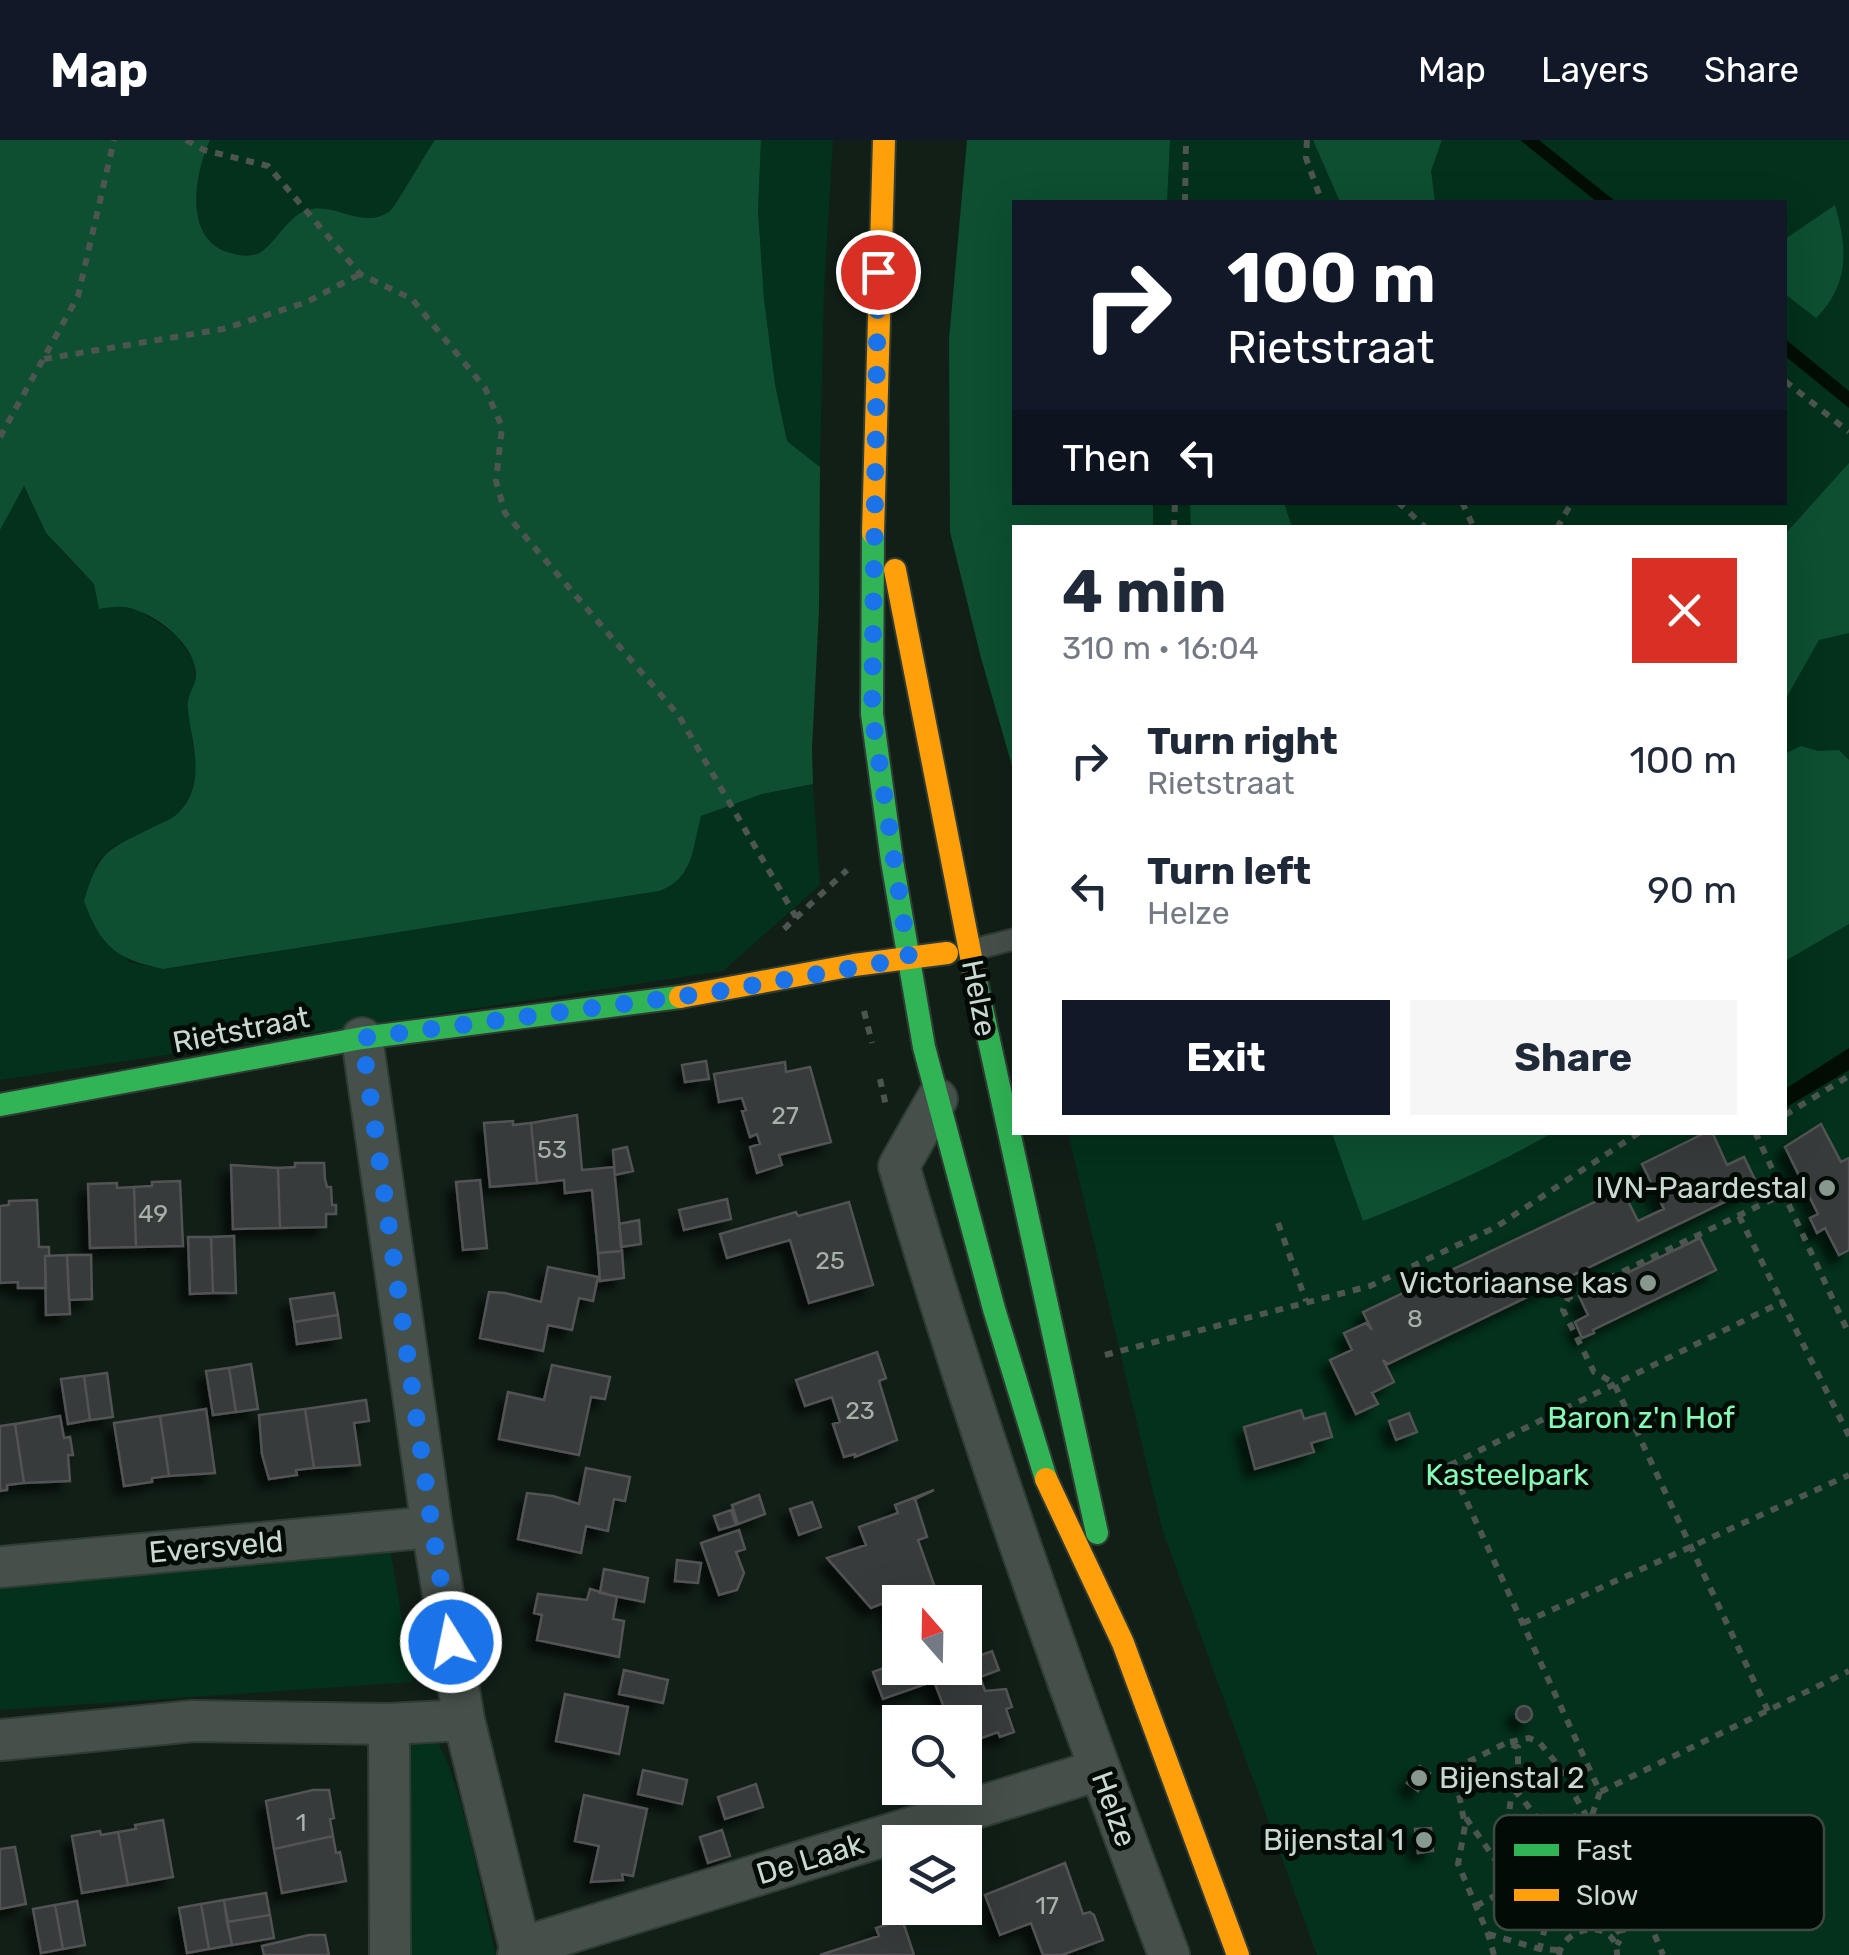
<!DOCTYPE html>
<html lang="en">
<head>
<meta charset="utf-8">
<style>
  :root { --surface:#fff; --page:#f6f6f7; --text:#1f2937; --muted:#747a83; --accent:#111827 }
  body { margin:0; font-family:Rubik,sans-serif; background:var(--page); color:var(--text); height:100vh; display:flex; flex-direction:column; font-size:38px; white-space:nowrap }
  * { box-sizing:border-box; margin:0 }
  p { font-size:32px; color:var(--muted) }
  .icon { flex:none; width:55px; height:55px; fill:none; stroke:currentColor; stroke-width:2; stroke-linecap:round; stroke-linejoin:round }
  .map { position:relative; flex:1; overflow:hidden }
  .side { position:absolute; left:1012px; top:385px; width:775px; height:610px; display:flex; flex-direction:column; background:var(--surface); border-radius:0px; box-shadow:0 10px 40px #0002 }
  .side>* { flex:none }
  .hud { position:absolute; left:1012px; top:60px; width:775px; height:305px; border-radius:0px; box-shadow:0 10px 40px #0002; background:#111827; color:#fff; overflow:hidden }
  .needle { width:65px; rotate:340deg }
  .fabs { position:absolute; left:882px; top:1445px; display:grid; gap:20px }
  .fabs a { display:grid; place-items:center; width:100px; height:100px; border-radius:0px; background:var(--surface); box-shadow:0 10px 40px #0002; font-size:50px }
  .pin { position:absolute; display:grid; place-items:center; width:85px; height:85px; color:#fff; margin:-42px; border:5px solid #fff; border-radius:50%; box-shadow:0 2px 10px #0007 }
  .me { position:absolute; width:110px; margin:-55px; rotate:350deg; stroke-linejoin:round; filter:drop-shadow(0 0 8px #0008) }
  .turn { display:flex; align-items:center; gap:35px; height:210px; padding:0 50px; font-size:45px }
  .turn .icon { width:130px; height:130px; stroke-width:2.5 }
  .turn b { display:block; font-size:70px; line-height:85px }
  .then { display:flex; align-items:center; height:95px; padding:0 50px; background:#0003; gap:20px; font-size:38px }
  .round { display:grid; place-items:center; flex:none; width:105px; height:105px; border-radius:0px; background:var(--page) }
  .overview { display:flex; align-items:center; justify-content:space-between; height:170px; padding:0 50px }
  h1 { font-size:60px; font-weight:700; line-height:75px }
  .button { display:flex; gap:20px; margin-top:auto; padding:20px 50px }
  .button a { flex:1; height:115px; border-radius:0px; background:var(--accent); color:#fff; font-size:40px; font-weight:700; line-height:115px; text-align:center }
  .button a+a { background:var(--page); color:var(--text) }
  ul { padding:0; list-style:none }
  li { display:flex; align-items:center; gap:30px; height:130px; padding:0 50px }
  li div { flex:1 }
  li b { display:block; font-size:38px }
  li em { font-style:normal }
  header { display:flex; align-items:center; gap:60px; box-sizing:border-box; height:140px; padding:0 50px; background:var(--accent); color:#fff }
  header strong { font-size:48px }
  nav { display:flex; gap:55px; margin-inline-start:auto; font-size:35px }
  .map>svg:first-child { display:block }
  .green { fill:#03311b; fill-rule:evenodd }
  .forest { fill:#0d4f30 }
  .water { fill:#020e04 }
  .building { fill:#383a3a; stroke:#525354; stroke-width:2.5; filter:url(#shadow) }
  .lines { fill:none; stroke-linecap:round; stroke-linejoin:round }
  .lane-casing { stroke:#303b34; stroke-width:24 }
  .street-casing { stroke:#303b34; stroke-width:44 }
  .fast-casing { stroke:#303b34; stroke-width:26 }
  .slow-casing { stroke:#303b34; stroke-width:26 }
  .path { stroke:#4c5550; stroke-width:6; stroke-dasharray:8 8; stroke-linecap:butt }
  .lane { stroke:#46504a; stroke-width:20 }
  .street { stroke:#46504a; stroke-width:40 }
  .fast { stroke:#30b455; stroke-width:22 }
  .slow { stroke:#ff9f0a; stroke-width:22 }
  .route { stroke:#1a73e8; stroke-width:18; stroke-dasharray:0 32.4 }
  .poi-dot { fill:#89988f; stroke:#030b06; stroke-width:4 }
  .labels { text-anchor:middle; dominant-baseline:central; stroke-width:10; stroke-linejoin:round; paint-order:stroke }
  .number-label { font-size:25px; fill:#a6b1aa }
  .street-label { font-size:30px; fill:#cad9cf; stroke:#030b06 }
  .poi-label { font-size:30px; fill:#cad9cf; stroke:#030b06; text-anchor:end }
  .park-label { font-size:30px; fill:#85fbb7; stroke:#030b06 }
  .key { fill:#030b06; stroke:#3f4942; stroke-width:2.5 }
  .key-label { font-size:28px; fill:#cad9cf }
</style>
</head>
<body>
<header>
<strong>Map</strong>
<nav><a>Map</a><a>Layers</a><a>Share</a></nav>
</header>
<div class="map">
<svg width="1849" height="1815" viewBox="0 0 1849 1815">
  <defs>
    <filter id="shadow"><feDropShadow dx="-9" dy="9" stdDeviation="5" flood-color="#0009"/></filter>
  </defs>
  <rect width="100%" height="100%" fill="#111f17"/>
  <path class="green" d="M 210,0 L 435,0 C 426,12 395,68 390,71 C 362,91 336,61 307,70 C 287,77 277,101 261,112 C 253,117 239,116 231,113 C 183,101 194,35 210,0 Z
    M 761,0 L 833,0 L 824,150 L 820,327 L 787,301 L 775,244 L 764,159 L 758,71 Z
    M 994,0 L 1849,0 L 1849,1815 L 1317,1815 L 1162,1389 L 1068,993 L 1785,992 L 1785,388 L 1015,388 ZM 1015,62 L 1785,62 L 1785,362 L 1015,362 Z
    M 23,345 L 46,393 L 71,421 L 117,466 L 139,470 L 176,495 L 193,520 L 196,538 L 192,600 L 199,632 L 190,654 L 179,674 L 111,708 L 95,725 L 128,822 L 164,829 L 240,818 L 686,732 L 700,676 L 762,654 L 813,644 L 820,745 L 723,831 L 0,940 L 0,390 Z
    M 390,1408 L 413,1542 L 0,1570 L 0,1447 Z
    M 407,1595 L 434,1597 C 460,1629 484,1768 496,1815 L 404,1815 Z"/>
  <path class="forest" d="M 0,0 L 210,0 C 194,35 183,101 231,113 C 239,116 253,117 261,112 C 277,101 287,77 307,70 C 335,61 362,91 390,71 C 395,68 426,12 435,0 L 761,0 L 758,71 L 764,159 L 775,244 L 787,301 L 820,327 L 819,471 L 812,609 L 813,644 L 762,654 L 701,676 C 692,709 694,738 659,751 L 163,829 C 116,819 101,807 84,761 C 100,709 106,711 153,687 C 161,683 173,679 179,672 C 207,643 192,605 188,570 C 186,553 196,548 196,534 C 195,506 161,478 136,470 C 123,465 112,467 99,469 L 94,444 L 46,393 L 24,346 L 0,390 Z
    M 967,0 L 1170,0 L 1167,62 L 1015,62 L 1015,362 L 1153,363 L 1153,387 L 1015,388 L 1015,636 L 981,518 L 950,392 L 949,199 Z
    M 1313,0 L 1442,0 L 1431,31 L 1435,62 L 1340,62 Z
    M 1835,65 C 1848,110 1849,145 1816,178 L 1785,154 L 1785,99 Z
    M 1849,323 L 1849,493 L 1819,500 L 1785,560 L 1785,394 Z
    M 1190,363 L 1284,363 L 1292,387 L 1191,387 Z
    M 1801,606 L 1818,611 L 1839,610 L 1849,620 L 1849,784 L 1785,821 L 1785,614 Z
    M 1332,993 L 1332,992 L 1552,993 C 1491,1028 1428,1055 1363,1081 Z"/>
  <path class="water" d="M 1520,0 L 1539,0 L 1616,62 L 1597,62 Z
    M 1785,199 L 1849,251 L 1849,268 L 1785,216 Z
    M 1849,908 L 1849,930 L 1785,968 L 1785,949 Z"/>
  <path class="building" d="M 706,921 L 709,939 L 685,942 L 682,925 Z
    M 785,922 L 786,932 L 810,927 L 831,1002 L 779,1015 L 782,1025 L 757,1033 L 750,1007 L 760,1004 L 757,994 L 750,997 L 742,971 L 746,970 L 742,958 L 719,962 L 714,934 Z
    M 577,975 L 582,1030 L 614,1027 L 622,1111 L 598,1113 L 592,1050 L 565,1053 L 564,1040 L 537,1043 L 531,983 Z
    M 513,981 L 513,985 L 531,983 L 537,1043 L 490,1047 L 484,983 Z
    M 1821,984 L 1841,1022 L 1849,1018 L 1849,1110 L 1839,1115 L 1825,1088 L 1817,1093 L 1810,1078 L 1818,1074 L 1785,1007 Z
    M 1707,992 L 1712,992 L 1727,1025 L 1744,1017 L 1758,1046 L 1388,1224 L 1383,1220 L 1394,1242 L 1372,1253 L 1378,1264 L 1356,1274 L 1330,1220 L 1352,1210 L 1344,1193 L 1366,1183 L 1372,1190 L 1363,1172 L 1622,1049 L 1638,1081 L 1664,1069 L 1642,1024 Z
    M 627,1007 L 633,1031 L 615,1035 L 613,1010 Z
    M 295,1023 L 324,1023 L 325,1039 L 327,1047 L 331,1047 L 332,1065 L 336,1065 L 336,1074 L 326,1074 L 326,1087 L 280,1088 L 278,1028 L 295,1027 Z
    M 231,1025 L 278,1028 L 280,1088 L 233,1089 Z
    M 480,1040 L 487,1108 L 463,1110 L 456,1042 Z
    M 180,1041 L 183,1106 L 136,1107 L 134,1047 L 152,1046 L 152,1042 Z
    M 117,1043 L 117,1048 L 134,1047 L 136,1107 L 90,1108 L 88,1044 Z
    M 727,1059 L 731,1079 L 684,1090 L 679,1070 Z
    M 37,1060 L 39,1107 L 49,1107 L 49,1116 L 45,1116 L 46,1148 L 18,1148 L 18,1142 L 0,1143 L 0,1066 L 9,1065 L 9,1061 Z
    M 849,1062 L 873,1145 L 809,1163 L 790,1100 L 727,1118 L 720,1094 L 796,1072 L 798,1076 Z
    M 639,1080 L 641,1104 L 621,1107 L 619,1084 Z
    M 234,1096 L 236,1153 L 213,1153 L 211,1097 Z
    M 188,1097 L 211,1097 L 213,1153 L 190,1154 Z
    M 1700,1098 L 1716,1130 L 1593,1190 L 1594,1193 L 1582,1198 L 1575,1182 L 1588,1175 L 1579,1156 Z
    M 622,1111 L 624,1138 L 600,1141 L 598,1113 Z
    M 67,1115 L 91,1115 L 92,1159 L 69,1160 Z
    M 67,1115 L 70,1174 L 46,1175 L 45,1116 Z
    M 548,1127 L 598,1137 L 593,1161 L 579,1158 L 572,1190 L 548,1185 L 543,1211 L 480,1198 L 489,1152 L 505,1153 L 541,1162 Z
    M 334,1153 L 338,1175 L 294,1182 L 290,1159 Z
    M 338,1175 L 341,1198 L 297,1204 L 294,1182 Z
    M 877,1212 L 886,1238 L 879,1241 L 897,1300 L 855,1317 L 855,1314 L 844,1317 L 833,1284 L 840,1282 L 832,1257 L 805,1266 L 796,1240 Z
    M 251,1224 L 258,1269 L 236,1272 L 229,1228 Z
    M 552,1225 L 610,1237 L 605,1259 L 591,1257 L 579,1315 L 499,1299 L 508,1252 L 544,1260 Z
    M 229,1228 L 236,1272 L 213,1275 L 206,1231 Z
    M 107,1233 L 113,1277 L 90,1280 L 84,1236 Z
    M 84,1236 L 90,1280 L 68,1284 L 61,1239 Z
    M 366,1260 L 369,1281 L 354,1283 L 360,1325 L 314,1328 L 305,1269 Z
    M 206,1269 L 215,1333 L 169,1336 L 160,1276 Z
    M 305,1269 L 314,1328 L 296,1330 L 297,1335 L 269,1339 L 262,1314 L 259,1275 Z
    M 1301,1270 L 1304,1279 L 1325,1273 L 1332,1297 L 1311,1303 L 1314,1312 L 1255,1329 L 1244,1287 Z
    M 1409,1273 L 1417,1292 L 1396,1300 L 1389,1281 Z
    M 60,1276 L 64,1298 L 70,1297 L 73,1315 L 68,1315 L 70,1341 L 24,1343 L 15,1284 Z
    M 160,1276 L 169,1336 L 152,1338 L 152,1342 L 124,1346 L 114,1283 Z
    M 15,1284 L 24,1343 L 7,1345 L 7,1350 L 0,1351 L 0,1286 Z
    M 586,1328 L 630,1337 L 625,1361 L 614,1359 L 608,1391 L 586,1386 L 581,1413 L 518,1399 L 527,1353 L 553,1356 L 579,1364 Z
    M 934,1350 L 915,1359 L 927,1397 L 918,1400 L 939,1459 L 932,1462 L 900,1462 L 900,1500 L 886,1462 L 871,1468 L 827,1418 L 866,1405 L 859,1387 L 898,1373 L 895,1365 Z
    M 759,1355 L 765,1374 L 738,1384 L 732,1365 Z
    M 812,1362 L 821,1387 L 799,1395 L 790,1369 Z
    M 731,1370 L 736,1385 L 719,1390 L 714,1376 Z
    M 739,1390 L 745,1409 L 736,1412 L 744,1433 L 737,1450 L 719,1455 L 701,1403 Z
    M 677,1420 L 701,1423 L 698,1443 L 675,1441 Z
    M 604,1429 L 648,1438 L 644,1462 L 600,1453 Z
    M 590,1449 L 617,1457 L 613,1479 L 624,1481 L 619,1517 L 537,1500 L 542,1475 L 534,1473 L 538,1454 L 587,1460 Z
    M 992,1511 L 999,1530 L 980,1537 L 985,1551 L 1006,1549 L 1012,1567 L 1006,1569 L 1014,1592 L 1000,1597 L 998,1592 L 965,1604 L 965,1582 L 942,1582 L 938,1573 L 945,1570 L 934,1541 L 883,1559 L 873,1532 L 900,1522 L 900,1528 L 929,1528 L 931,1533 L 947,1528 L 965,1528 L 965,1521 Z
    M 624,1530 L 668,1540 L 663,1563 L 619,1554 Z
    M 565,1554 L 628,1567 L 619,1614 L 556,1601 Z
    M1516 1574a8 8 0 1 1 16 0a8 8 0 1 1-16 0Z
    M 1420,1626 L 1430,1633 L 1418,1651 L 1407,1643 Z
    M 643,1630 L 687,1640 L 682,1664 L 638,1654 Z
    M 756,1644 L 763,1667 L 725,1679 L 718,1657 Z
    M 313,1650 L 329,1650 L 334,1678 L 330,1679 L 333,1696 L 274,1709 L 266,1661 Z
    M 584,1655 L 647,1669 L 633,1736 L 622,1734 L 623,1740 L 591,1742 L 599,1706 L 575,1701 Z
    M 163,1680 L 173,1737 L 128,1745 L 118,1692 L 136,1689 L 135,1685 Z
    M 1431,1688 L 1433,1711 L 1418,1713 L 1415,1689 Z
    M 722,1690 L 730,1716 L 708,1723 L 700,1697 Z
    M 100,1691 L 101,1695 L 118,1692 L 128,1745 L 82,1753 L 72,1696 Z
    M 333,1696 L 336,1713 L 340,1712 L 346,1741 L 282,1753 L 274,1709 Z
    M 15,1707 L 26,1764 L 0,1769 L 0,1709 Z
    M 1065,1723 L 1083,1774 L 1090,1772 L 1094,1775 L 1103,1800 L 1062,1815 L 1043,1815 L 1031,1783 L 1000,1795 L 985,1755 Z
    M 266,1753 L 270,1775 L 227,1782 L 224,1760 Z
    M 224,1760 L 232,1805 L 209,1809 L 201,1764 Z
    M 77,1761 L 85,1805 L 63,1809 L 55,1765 Z
    M 201,1764 L 209,1809 L 187,1813 L 179,1768 Z
    M 55,1765 L 63,1809 L 41,1813 L 33,1769 Z
    M 270,1775 L 274,1798 L 232,1805 L 227,1782 Z
    M 902,1779 L 914,1815 L 820,1815 L 879,1796 L 876,1788 Z
    M 309,1795 L 325,1795 L 329,1815 L 264,1815 L 262,1806 Z"/>
  <g class="lines">
    <g class="lane-casing">
      <path id="lane" d="M 972,810 L 1015,799"/>
    </g>
    <g class="street-casing">
      <path id="street" d="M 362,898 L 432,1387 L 464,1580 L 520,1808 L 518,1815
        M 937,959 L 899,1026 C 977,1293 1071,1555 1169,1815
        M 0,1427 L 432,1387
        M 0,1600 L 193,1581 L 389,1584
        M 520,1808 L 1099,1630
        M 390,1815 L 389,1584 L 464,1580"/>
    </g>
    <g class="fast-casing">
      <path id="fast" d="M 873,393 L 872,574 L 892,721 L 924,907 L 994,1169 L 1046,1339
        M 974,832 L 1097,1393
        M 0,965 L 362,898 L 680,857"/>
    </g>
    <g class="slow-casing">
      <path id="slow" d="M 873,393 L 884,0
        M 895,430 L 974,832
        M 680,857 L 854,825 L 947,813
        M 1046,1339 L 1123,1503 L 1238,1815"/>
    </g>
    <path class="path" d="M 186,0 L 204,10 L 268,26 L 360,134 L 412,159 L 485,248 L 502,287 L 496,341 L 505,373 L 679,576 L 796,777
      M 1307,0 L 1306,18 L 1322,62
      M 1185,62 L 1186,0
      M 44,219 L 223,189 L 307,162 L 360,134
      M 1785,241 L 1849,292
      M 0,297 L 78,156 L 114,0
      M 1398,362 L 1426,388
      M 1462,362 L 1474,388
      M 1174,388 L 1175,362
      M 1557,388 L 1572,362
      M 784,789 L 847,730
      M 864,871 L 872,903
      M 880,939 L 886,966
      M 1785,975 L 1849,936
      M 1755,992 L 1849,1194
      M 1739,1076 L 1782,1162
      M 1278,1083 L 1306,1161
      M 1105,1215 L 1370,1146 L 1496,1087 L 1640,992
      M 1849,1296 L 1782,1162 L 1450,1325 L 1600,1652 L 1849,1531
      M 1523,1483 L 1849,1335
      M 1768,1571 L 1614,1243 L 1594,1232 L 1563,1170 L 1568,1158 L 1781,1055 L 1781,1051
      M 1510,1602 L 1529,1598 L 1539,1602 L 1557,1624 L 1613,1723 L 1638,1754 L 1663,1815
      M 1600,1652 L 1590,1681 L 1568,1719 L 1588,1765 L 1614,1785 L 1622,1797 L 1617,1805
      M 1466,1678 L 1495,1719 L 1503,1723
      M 1517,1716 L 1508,1680 L 1511,1658 L 1518,1653
      M 1519,1718 L 1583,1670
      M 1507,1750 L 1496,1730 L 1517,1716 L 1533,1735
      M 1476,1766 L 1552,1725 L 1567,1720
      M 1618,1791 L 1649,1783
      M 1488,1794 L 1540,1809 L 1558,1810
      M 1494,1815 L 1488,1794 L 1458,1724 L 1465,1686 L 1455,1634 L 1464,1624 L 1506,1603 L 1518,1607 L 1518,1653 L 1568,1719 L 1556,1744 L 1538,1815
      M 1559,1815 C 1564,1785 1617,1777 1617,1815"/>
    <use href="#lane" class="lane"/>
    <use href="#street" class="street"/>
    <use href="#fast" class="fast"/>
    <use href="#slow" class="slow"/>
  </g>
  <g class="lines">
    <path class="route" d="M 451,1502 L 432,1387 L 362,898 L 715,852 L 909,818 L 872,574 L 878,132"/>
  </g>
  <g class="poi-dot">
    <circle cx="1827" cy="1048" r="10"/>
    <circle cx="1648" cy="1143" r="10"/>
    <circle cx="1419" cy="1638" r="10"/>
    <circle cx="1424" cy="1700" r="10"/>
  </g>
  <g class="labels">
    <g class="number-label">
      <text x="785" y="975">27</text>
      <text x="552" y="1009">53</text>
      <text x="153" y="1073">49</text>
      <text x="830" y="1120">25</text>
      <text x="1415" y="1178">8</text>
      <text x="860" y="1270">23</text>
      <text x="301" y="1682">1</text>
      <text x="1047" y="1765">17</text>
    </g>
    <g class="street-label">
      <text transform="translate(979 858) rotate(79)">Helze</text>
      <text transform="translate(241 890) rotate(-11)">Rietstraat</text>
      <text transform="translate(216 1407) rotate(-5)">Eversveld</text>
      <text transform="translate(1114 1669) rotate(70)">Helze</text>
      <text transform="translate(810 1719) rotate(-17)">De Laak</text>
    </g>
    <g class="poi-label">
      <text x="1807" y="1048">IVN-Paardestal</text>
      <text x="1628" y="1143">Victoriaanse kas</text>
      <text x="1439" y="1638" text-anchor="start">Bijenstal 2</text>
      <text x="1404" y="1700">Bijenstal 1</text>
    </g>
    <g class="park-label">
      <text x="1641" y="1278">Baron z'n Hof</text>
      <text x="1507" y="1335">Kasteelpark</text>
    </g>
  </g>
  <rect x="1494" y="1675" width="330" height="115" rx="15" class="key"/>
  <rect x="1514" y="1704" width="45" height="12" fill="#30b455"/>
  <rect x="1514" y="1749" width="45" height="12" fill="#ff9f0a"/>
  <g class="key-label">
    <text x="1576" y="1720">Fast</text>
    <text x="1576" y="1765">Slow</text>
  </g>
</svg>
<div class="fabs">
<a><svg class="needle" viewBox="-14 -14 28 28"><path d="M0-13l5 13h-10z" fill="#e53935"/><path d="M0 13l5-13h-10z" fill="#747a83"/></svg></a>
<a><svg class="icon" aria-label="search" viewBox="0 0 24 24"><circle cx="10" cy="10" r="6"/><path d="M15 15l6 6"/></svg></a>
<a><svg class="icon" aria-label="layers" viewBox="0 0 24 24"><path d="M12 4l9 5-9 5-9-5zM3 14l9 5 9-5"/></svg></a>
</div>
<div class="pin" style="left:878px;top:132px;background:#d93025"><svg class="icon" aria-label="arrive" viewBox="0 0 24 24"><path d="M6 21V4h12l-3 4 3 4H6"/></svg></div>
<svg class="me" style="left:451px;top:1502px" viewBox="-20 -20 40 40"><circle r="17" fill="#1a73e8" stroke="#fff" stroke-width="3"/><path d="M0-11L8 9 0 5-8 9z" fill="#fff"/></svg>
<div class="hud">
<div class="turn"><svg class="icon" aria-label="right" viewBox="0 0 24 24"><path d="M7 20v-9h11M14 6l5 5-5 5"/></svg><div><b>100 m</b>Rietstraat</div></div>
<div class="then">Then<svg class="icon" aria-label="left" viewBox="0 0 24 24"><path d="M17 20v-9H6M10 6l-5 5 5 5"/></svg></div>
</div>
<section class="side">
<div class="overview"><div><h1>4 min</h1><p>310 m · 16:04</p></div><a class="round" style="background:#d93025;color:#fff"><svg class="icon" aria-label="close" viewBox="0 0 24 24"><path d="M6 6l12 12M18 6L6 18"/></svg></a></div>
<ul>
<li><svg class="icon" aria-label="right" viewBox="0 0 24 24"><path d="M7 20v-9h11M14 6l5 5-5 5"/></svg><div><b>Turn right</b><p>Rietstraat</p></div><em>100 m</em></li>
<li><svg class="icon" aria-label="left" viewBox="0 0 24 24"><path d="M17 20v-9H6M10 6l-5 5 5 5"/></svg><div><b>Turn left</b><p>Helze</p></div><em>90 m</em></li>
</ul>
<div class="button"><a>Exit</a><a>Share</a></div>
</section>
</div>
</body>
</html>
